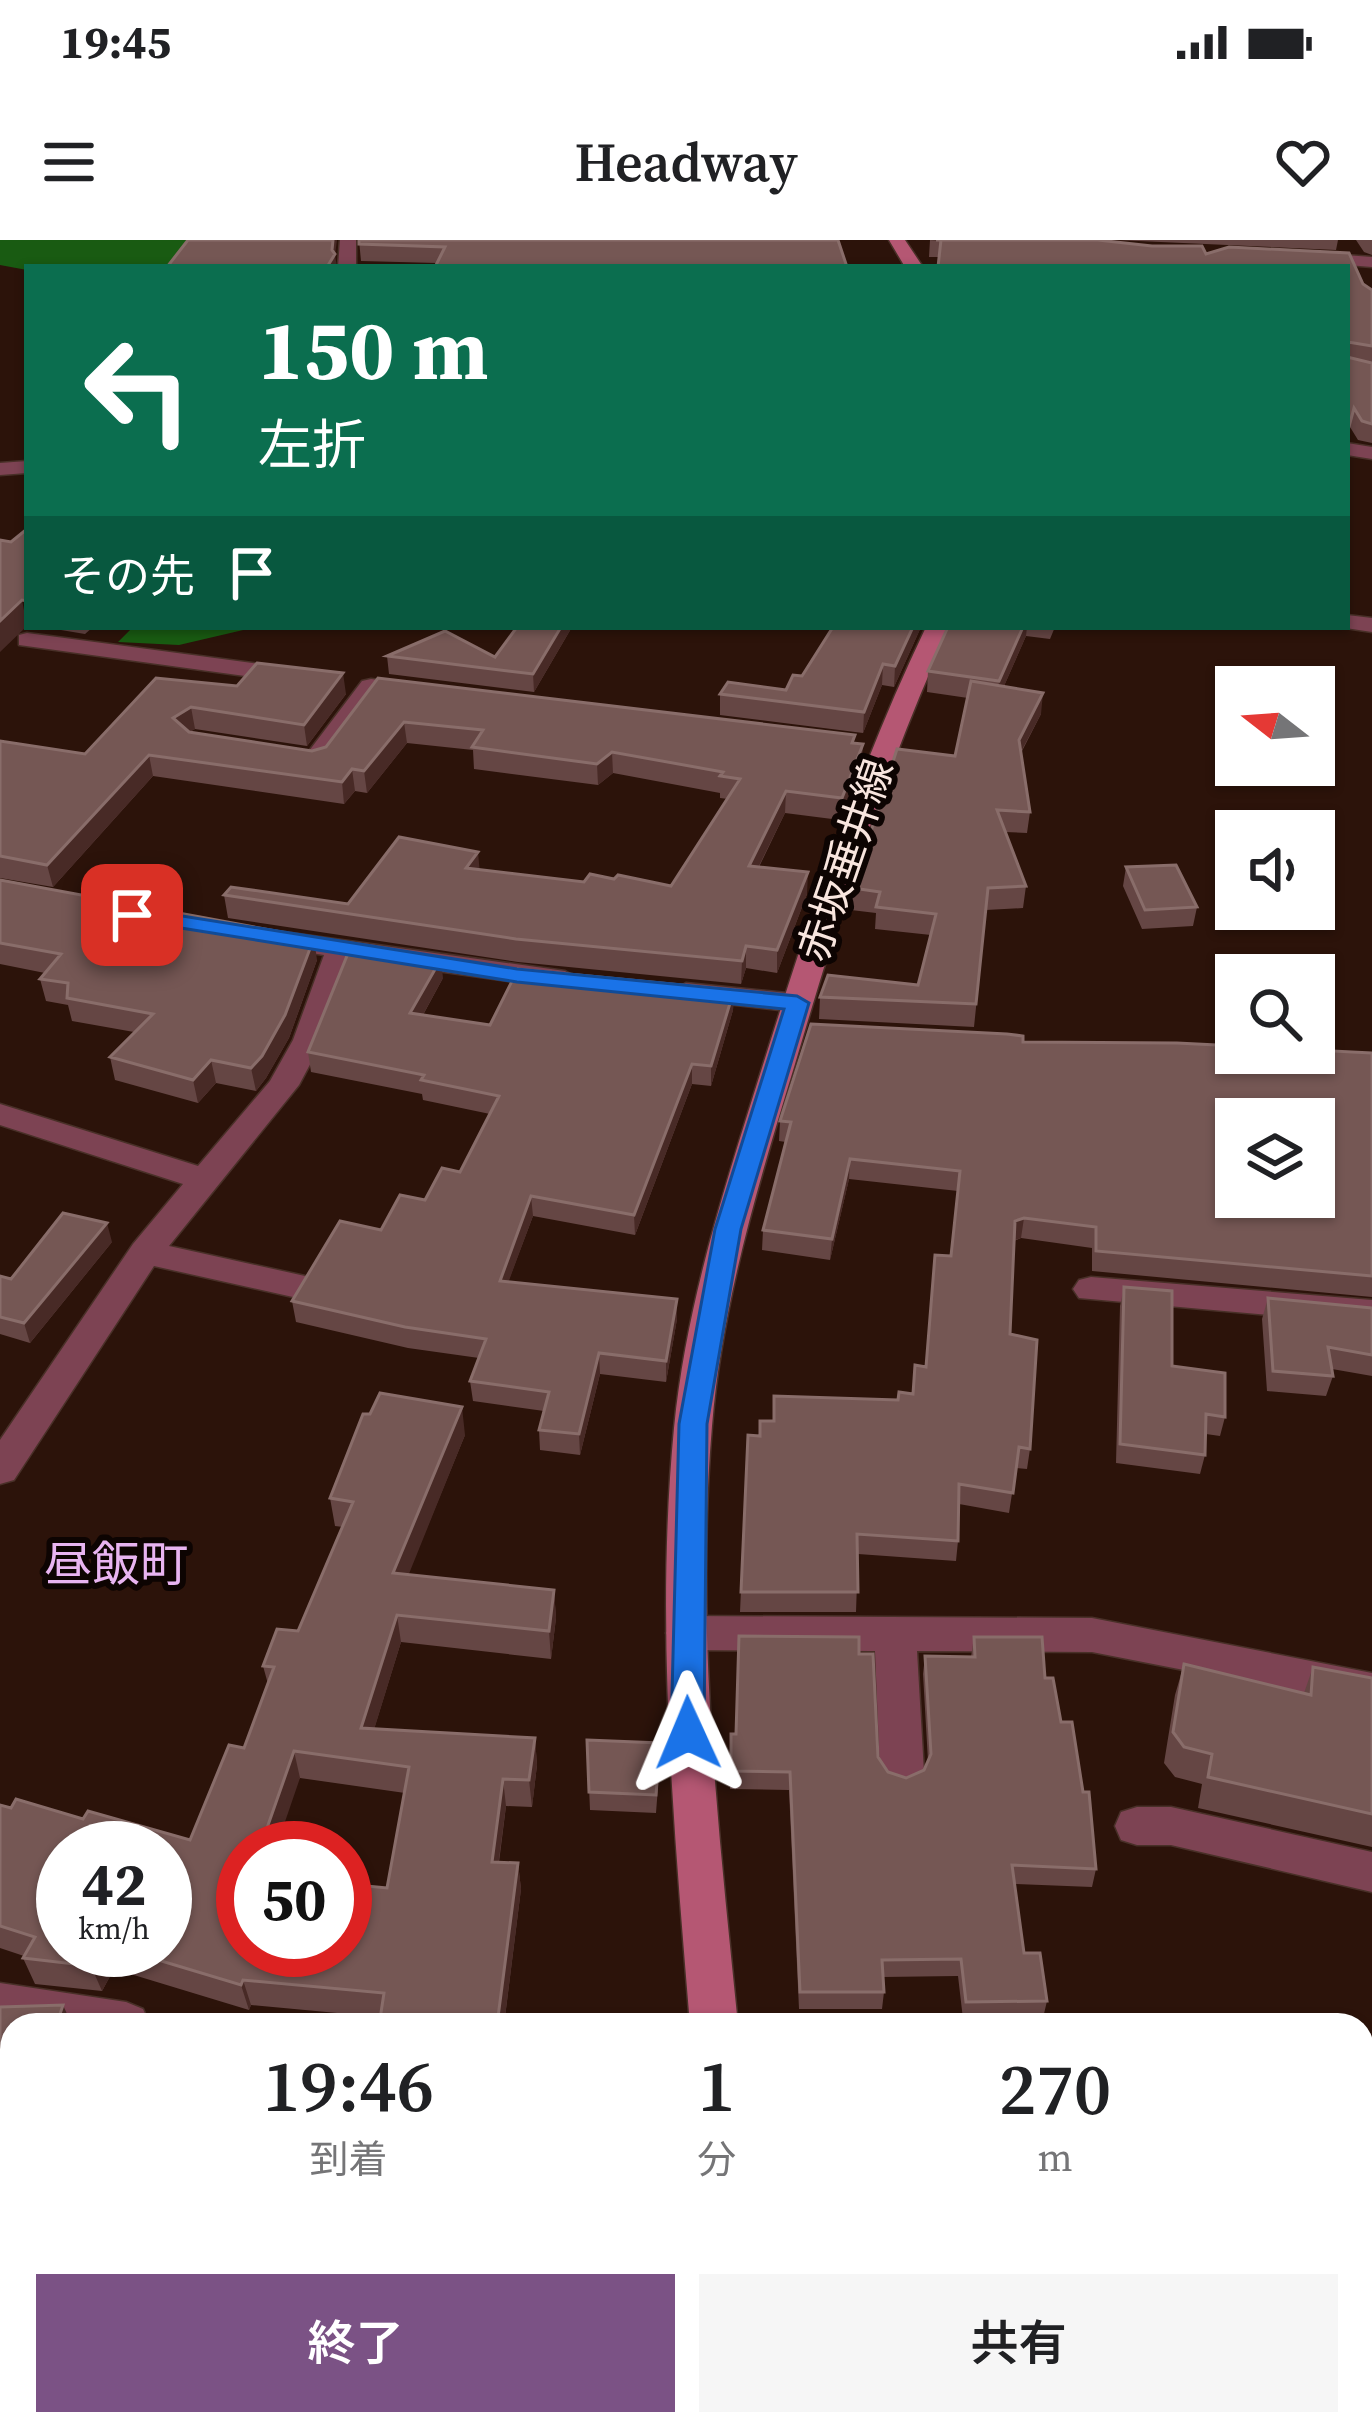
<!DOCTYPE html>
<html lang="ja">
<head>
<meta charset="utf-8">
<style>
  :root { --surface:#fff; --page:#f6f6f6; --text:#202124; --muted:#757577; --accent:#7b5285 }
  body { margin:0; font-family:"Source Serif 4","Noto Sans JP",serif; background:var(--page); color:var(--text); height:100vh; display:flex; flex-direction:column; font-size:45px; white-space:nowrap }
  * { box-sizing:border-box; margin:0 }
  p { font-size:39px; color:var(--muted) }
  .icon { flex:none; width:66px; height:66px; fill:none; stroke:currentColor; stroke-width:2; stroke-linecap:round; stroke-linejoin:round }
  .map { position:relative; flex:1; overflow:hidden }
  .sheet { position:absolute; left:0px; top:1773px; width:1374px; height:423px; display:flex; flex-direction:column; background:var(--surface); border-radius:36px 36px 0 0; box-shadow:0 3px 9px #0004 }
  .sheet>* { flex:none }
  .hud { position:absolute; left:24px; top:24px; width:1326px; height:366px; border-radius:0px; box-shadow:0 3px 9px #0004; background:#0b6e4f; color:#fff; overflow:hidden }
  .needle { width:78px; rotate:287deg }
  .fabs { position:absolute; left:1215px; top:426px; display:grid; gap:24px }
  .fabs a { display:grid; place-items:center; width:120px; height:120px; border-radius:0px; background:var(--surface); box-shadow:0 3px 9px #0004; font-size:60px }
  .speed { position:absolute; left:36px; top:1581px; display:flex; gap:24px; font-size:60px; font-weight:700; text-align:center }
  .speed>* { display:grid; place-content:center; width:156px; height:156px; border-radius:50%; background:var(--surface); box-shadow:0 3px 9px #0004; line-height:1 }
  .speed small { font-size:30px; font-weight:400 }
  .speed .limit { border:18px solid #d22; background:#fff; color:#111 }
  .pin { position:absolute; display:grid; place-items:center; width:102px; height:102px; color:#fff; margin:-51px; border-radius:24px; box-shadow:0 6px 18px #0006 }
  .me { position:absolute; width:132px; margin:-66px; rotate:359deg; stroke-linejoin:round; filter:drop-shadow(0 0 9px #0008) }
  .turn { display:flex; align-items:center; gap:42px; height:252px; padding:0 36px; font-size:54px }
  .turn .icon { width:156px; height:156px; stroke-width:2.5 }
  .turn b { display:block; font-size:84px; line-height:102px }
  .then { display:flex; align-items:center; height:114px; padding:0 36px; background:#0003; gap:24px; font-size:45px }
  .eta { display:flex; justify-content:space-evenly; align-items:center; height:204px; text-align:center }
  .eta b { font-size:72px; font-weight:600; line-height:84px }
  .cta { display:flex; gap:24px; margin-top:auto; padding:24px 36px }
  .cta a { flex:1; height:138px; border-radius:0px; background:var(--accent); color:#fff; font-size:48px; font-weight:600; line-height:138px; text-align:center }
  .cta a+a { background:var(--page); color:var(--text) }
  .status { display:flex; justify-content:space-between; align-items:center; height:84px; padding:0 60px; background:var(--surface); direction:ltr }
  .status svg { height:33px; fill:currentColor }
  header { display:flex; justify-content:space-between; align-items:center; height:156px; padding:0 36px; background:var(--surface); font-size:54px; font-weight:600 }
  .map>svg:first-child { display:block }
  .forest { fill:#195b12 }
  .lines { fill:none; stroke-linecap:round; stroke-linejoin:round }
  .street-casing { stroke:#493028; stroke-width:3 }
  .secondary-casing { stroke:#493028; stroke-width:3 }
  .street { fill:#7d4353; fill-rule:evenodd }
  .secondary { fill:#b55773; fill-rule:evenodd }
  .wall { fill:#654644; fill-rule:evenodd }
  .shaded-wall { fill:#482a26 }
  .building { fill:#755754; stroke:#896d6a; stroke-width:3; fill-rule:evenodd }
  .route { fill:#1a73e8; stroke:#114b97; stroke-width:3 }
  .labels { text-anchor:middle; dominant-baseline:central; stroke-width:12; stroke-linejoin:round; paint-order:stroke }
  .street-label { font-size:42px; fill:#f8e5de; stroke:#0d0402 }
  .quarter-label { font-size:48px; fill:#e8b4f1; stroke:#0d0402 }
</style>
</head>
<body>
<div class="status"><b>19:45</b><svg viewBox="0 0 49 12"><path d="M0 12V9h3v3zM5 12V6h3v6zM10 12V3h3v9zM15 12V0h3v12zM26 1h20v11H26zM47 4h2v5h-2z"/></svg></div>
<header><svg class="icon" aria-label="menu" viewBox="0 0 24 24"><path d="M4 6h16M4 12h16M4 18h16"/></svg>Headway<svg class="icon" aria-label="heart" viewBox="0 0 24 24"><path d="M12 20l-8-8c-3-5 5-10 8-4 3-6 11-1 8 4z"/></svg></header>
<div class="map">
<svg width="1372" height="2194" viewBox="0 0 1372 2194">
  <rect width="100%" height="100%" fill="#2c130a"/>
  <path class="forest" d="M 0,0 L 225,0 L 170,27 L 27,30 L 0,25 Z
    M 133,387 L 256,387 L 179,405 L 118,402 Z"/>
  <g class="lines">
    <g class="street-casing">
      <path id="street" d="M 340,0 L 356,0 L 356,27 L 338,27 Z
        M 1304,12 L 1372,17 L 1372,27 L 1298,21 L 1298,13 Z
        M 1347,203 L 1372,207 L 1372,219 L 1347,215 Z
        M 27,221 L 27,233 L 0,235 L 0,223 Z
        M 1347,375 L 1372,378 L 1372,392 L 1339,387 L 1347,387 Z
        M 27,393 L 297,429 L 309,436 L 297,443 L 19,405 L 19,395 Z
        M 371,439 L 422,445 L 434,452 L 422,459 L 378,454 L 325,526 L 279,521 L 275,516 L 279,511 L 309,511 L 362,441 Z
        M 269,690 L 565,731 L 580,740 L 565,749 L 352,719 L 323,800 L 299,845 L 169,1006 L 305,1036 L 311,1045 L 305,1054 L 293,1057 L 154,1026 L 14,1240 L 0,1244 L 0,1200 L 133,1004 L 183,944 L 0,885 L 0,864 L 198,926 L 270,841 L 293,800 L 324,715 L 259,705 L 254,699 Z
        M 686,743 L 797,754 L 812,763 L 797,772 L 675,758 L 671,752 Z
        M 1091,1037 L 1372,1060 L 1372,1084 L 1079,1058 L 1073,1049 L 1079,1040 Z
        M 687,1376 L 1092,1378 L 1372,1433 L 1372,1467 L 1092,1412 L 917,1411 L 924,1533 L 917,1546 L 902,1552 L 887,1546 L 880,1533 L 875,1411 L 687,1410 L 672,1405 L 666,1393 L 672,1381 Z
        M 1137,1567 L 1171,1567 L 1372,1612 L 1372,1652 L 1171,1605 L 1137,1605 L 1121,1600 L 1115,1586 L 1121,1572 Z
        M 0,1743 L 126,1762 L 143,1769 L 150,1785 L 0,1787 Z"/>
    </g>
    <g class="secondary-casing">
      <path id="secondary" d="M 889,0 L 905,0 L 923,27 L 905,27 Z
        M 926,387 L 950,387 C 885,528 839,675 795,824 C 759,942 722,1062 712,1186 C 695,1386 718,1586 738,1785 L 690,1785 C 674,1587 655,1387 674,1188 C 686,1065 725,946 762,828 C 809,678 858,529 926,387 Z
        M 750,2184 L 804,2184 L 807,2194 L 751,2194 Z"/>
    </g>
    <use href="#street" class="street"/>
    <use href="#secondary" class="secondary"/>
  </g>
  <path class="wall" d="M 359,0 L 838,0 L 437,23 L 361,21 Z
    M 930,0 L 1206,14 L 1363,44 L 1372,50 L 1372,203 L 1358,200 L 1350,187 L 939,17 L 929,17 Z
    M 1116,0 L 1338,0 L 1336,10 Z
    M 1356,0 L 1372,0 L 1372,15 L 1364,12 Z
    M 43,387 L 93,387 L 85,394 Z
    M 572,387 L 534,452 L 389,434 L 387,416 L 495,417 Z
    M 827,387 L 921,387 L 894,447 L 882,445 L 863,493 L 720,475 L 720,454 L 786,450 L 802,436 L 833,388 Z
    M 948,387 L 1055,387 L 1050,399 L 1026,396 L 1004,446 L 1041,474 L 1021,513 L 1030,572 L 1027,593 L 1005,592 L 1026,646 L 1023,668 L 986,670 L 974,787 L 819,779 L 820,757 L 918,745 L 931,695 L 875,689 L 876,673 L 851,670 L 853,648 L 955,516 L 968,458 L 927,452 L 928,431 Z
    M 378,438 L 863,504 L 861,526 L 840,580 L 785,573 L 759,627 L 807,654 L 777,733 L 746,728 L 741,744 L 518,722 L 228,678 L 224,655 L 348,664 L 480,630 L 584,642 L 614,639 L 671,646 L 728,559 L 720,558 L 720,553 L 613,533 L 598,545 L 474,529 L 473,510 L 407,503 L 367,553 L 355,551 L 344,564 L 153,536 L 53,647 L 0,638 L 0,501 L 85,514 L 237,446 L 346,454 L 307,506 L 195,489 L 189,492 L 312,511 L 326,507 Z
    M 1126,627 L 1197,667 L 1193,686 L 1142,689 L 1123,646 Z
    M 0,640 L 317,720 L 289,798 L 266,838 L 256,851 L 216,843 L 198,863 L 115,840 L 110,817 L 134,792 L 72,781 L 68,765 L 46,761 L 40,739 L 45,733 L 0,724 Z
    M 443,738 L 423,775 L 490,785 L 734,750 L 733,770 L 711,846 L 692,844 L 635,995 L 533,976 L 508,1042 L 677,1059 L 677,1079 L 666,1142 L 600,1134 L 580,1215 L 540,1210 L 539,1190 L 544,1171 L 473,1161 L 470,1141 L 479,1118 L 408,1108 L 296,1082 L 292,1061 L 381,990 L 425,960 L 460,932 L 490,874 L 423,860 L 422,854 L 311,832 L 308,812 Z
    M 1023,802 L 1372,813 L 1372,1057 L 1092,1031 L 1092,1008 L 1021,998 L 1014,1001 L 1010,1094 L 1030,1209 L 1027,1229 L 1016,1228 L 1009,1273 L 959,1264 L 958,1301 L 956,1321 L 858,1314 L 856,1372 L 740,1372 L 748,1195 L 760,1196 L 773,1181 L 774,1156 L 898,1160 L 912,1154 L 925,1127 L 950,1016 L 958,951 L 849,939 L 830,1020 L 762,1010 L 763,990 L 786,902 L 779,901 L 780,881 Z
    M 112,1002 L 30,1103 L 0,1094 L 0,1036 L 11,1039 Z
    M 1124,1047 L 1172,1126 L 1225,1177 L 1220,1196 L 1206,1194 L 1205,1215 L 1200,1234 L 1116,1223 L 1120,1066 Z
    M 1268,1058 L 1372,1068 L 1372,1136 L 1332,1129 L 1333,1136 L 1326,1156 L 1267,1151 L 1262,1079 Z
    M 465,1195 L 408,1334 L 554,1350 L 556,1378 L 551,1419 L 401,1402 L 374,1489 L 535,1498 L 537,1525 L 532,1567 L 506,1566 L 499,1622 L 518,1623 L 521,1649 L 504,1785 L 381,1785 L 380,1777 L 251,1765 L 249,1770 L 114,1729 L 102,1751 L 35,1744 L 23,1718 L 24,1716 L 0,1708 L 0,1565 L 190,1600 L 244,1508 L 268,1444 L 263,1426 L 298,1391 L 343,1287 L 335,1286 L 330,1258 ZM 300,1538 L 405,1553 L 387,1648 L 243,1710 L 243,1608 ZM 165,1608 L 165,1710 L 63,1710 Z
    M 974,1397 L 1045,1438 L 1061,1482 L 1096,1629 L 1092,1647 L 1015,1644 L 1024,1713 L 1047,1761 L 1043,1778 L 963,1779 L 958,1736 L 883,1737 L 884,1752 L 882,1769 L 799,1769 L 789,1550 L 730,1549 L 731,1494 L 736,1494 L 859,1414 L 878,1517 L 888,1532 L 906,1538 L 924,1530 L 928,1521 L 923,1434 L 925,1416 L 971,1417 Z
    M 1184,1424 L 1304,1453 L 1313,1427 L 1372,1438 L 1372,1607 L 1198,1568 L 1202,1544 L 1175,1537 L 1164,1523 L 1175,1455 Z
    M 587,1500 L 660,1521 L 656,1573 L 590,1570 Z
    M 0,1767 L 12,1785 L 12,1830 L 0,1829 Z
    M 863,2184 L 945,2184 L 872,2194 L 864,2194 Z
    M 973,2184 L 1149,2184 L 1153,2194 L 976,2194 Z"/>
  <path class="shaded-wall" d="M 333,0 L 337,0 L 335,15 L 337,27 L 327,27 Z
    M 22,360 L 27,386 L 0,412 L 0,381 Z
    M 561,387 L 572,387 L 534,452 L 533,434 Z
    M 913,387 L 921,387 L 894,447 L 895,426 Z
    M 1023,387 L 1027,387 L 1026,396 L 997,462 L 999,441 Z
    M 883,424 L 882,445 L 863,493 L 864,472 Z
    M 343,433 L 346,454 L 307,506 L 304,485 Z
    M 1043,453 L 1041,474 L 1016,521 L 1019,500 Z
    M 191,467 L 195,489 L 177,500 L 173,478 Z
    M 404,482 L 407,503 L 367,553 L 364,531 Z
    M 863,504 L 861,526 L 840,580 L 842,558 Z
    M 612,512 L 613,533 L 598,545 L 597,524 Z
    M 149,515 L 153,536 L 53,647 L 47,625 Z
    M 352,529 L 355,551 L 344,564 L 342,542 Z
    M 786,551 L 785,573 L 748,648 L 749,626 Z
    M 478,612 L 480,634 L 466,628 Z
    M 808,632 L 807,654 L 777,733 L 777,710 Z
    M 314,698 L 317,720 L 289,798 L 266,838 L 256,851 L 251,828 Z
    M 746,706 L 746,728 L 741,744 L 742,721 Z
    M 441,719 L 443,738 L 413,793 L 410,773 Z
    M 734,750 L 733,770 L 711,846 L 711,826 Z
    M 211,820 L 216,843 L 198,863 L 193,840 Z
    M 692,824 L 692,844 L 635,995 L 634,975 Z
    M 850,919 L 849,939 L 830,1020 L 832,999 Z
    M 531,956 L 533,976 L 501,1062 L 500,1041 Z
    M 1024,978 L 1021,998 L 1012,1001 L 1015,981 Z
    M 107,983 L 112,1002 L 30,1103 L 24,1083 Z
    M 677,1059 L 677,1079 L 666,1142 L 666,1121 Z
    M 599,1113 L 600,1134 L 580,1215 L 579,1194 Z
    M 462,1167 L 465,1195 L 398,1361 L 393,1333 Z
    M 554,1350 L 556,1378 L 551,1419 L 549,1391 Z
    M 397,1375 L 401,1402 L 366,1516 L 361,1488 Z
    M 535,1498 L 537,1525 L 532,1567 L 529,1540 Z
    M 294,1511 L 300,1538 L 276,1608 L 260,1608 Z
    M 503,1539 L 506,1566 L 495,1649 L 492,1622 Z
    M 518,1623 L 521,1649 L 504,1785 L 497,1785 Z
    M 100,1710 L 106,1710 L 114,1729 L 102,1751 L 91,1726 Z
    M 243,1740 L 251,1765 L 249,1770 L 241,1745 Z
    M 63,1765 L 72,1785 L 57,1785 L 57,1783 Z
    M 12,2146 L 12,2184 L 0,2175 Z
    M 57,2184 L 59,2184 L 66,2194 L 54,2194 Z
    M 425,2184 L 432,2184 L 431,2194 L 423,2194 Z"/>
  <path class="building" d="M 188,0 L 333,0 L 332,10 L 335,14 L 327,27 L 167,27 Z
    M 359,0 L 838,0 L 847,27 L 435,27 L 445,7 L 359,4 Z
    M 936,0 L 1098,0 L 1152,6 L 1202,6 L 1206,14 L 1229,7 L 1349,13 L 1363,44 L 1372,50 L 1372,106 L 1348,102 L 1347,111 L 1347,27 L 938,27 L 941,0 Z
    M 1347,117 L 1372,123 L 1372,184 L 1362,181 L 1354,168 L 1347,194 Z
    M 27,289 L 27,361 L 22,360 L 0,381 L 0,300 L 11,302 Z
    M 517,387 L 561,387 L 533,434 L 387,416 L 445,391 L 495,417 Z
    M 833,387 L 913,387 L 895,426 L 883,424 L 864,472 L 720,454 L 728,442 L 786,450 L 793,435 L 802,436 Z
    M 948,387 L 1023,387 L 999,441 L 928,431 Z
    M 257,423 L 343,433 L 304,485 L 191,467 L 173,478 L 189,492 L 312,511 L 326,507 L 378,438 L 855,495 L 852,503 L 863,504 L 842,558 L 786,551 L 749,626 L 808,632 L 777,710 L 746,706 L 742,721 L 516,699 L 224,655 L 231,647 L 348,664 L 399,597 L 478,612 L 466,628 L 584,642 L 590,634 L 614,639 L 618,635 L 671,646 L 740,539 L 720,536 L 723,532 L 612,512 L 597,524 L 472,507 L 483,490 L 404,482 L 364,531 L 352,529 L 342,542 L 149,515 L 47,625 L 0,616 L 0,501 L 85,514 L 156,438 L 237,446 Z
    M 971,441 L 1043,453 L 1019,500 L 1030,572 L 997,570 L 1026,646 L 988,648 L 976,764 L 820,757 L 828,735 L 918,745 L 936,674 L 876,667 L 880,652 L 853,648 L 897,509 L 955,516 Z
    M 1176,625 L 1197,667 L 1145,670 L 1126,627 Z
    M 0,640 L 314,698 L 285,775 L 262,816 L 251,828 L 211,820 L 193,840 L 110,817 L 153,774 L 67,758 L 68,743 L 40,739 L 61,714 L 0,703 Z
    M 351,706 L 441,719 L 410,773 L 490,785 L 518,729 L 734,750 L 711,826 L 692,824 L 634,975 L 531,956 L 500,1041 L 677,1059 L 666,1121 L 599,1113 L 579,1194 L 539,1190 L 549,1152 L 470,1141 L 486,1099 L 405,1087 L 292,1061 L 340,981 L 381,990 L 400,955 L 425,960 L 442,928 L 460,932 L 499,856 L 421,840 L 424,835 L 308,812 Z
    M 811,784 L 1007,794 L 1023,796 L 1023,802 L 1177,803 L 1236,806 L 1236,813 L 1314,813 L 1314,810 L 1372,813 L 1372,1036 L 1096,1011 L 1096,987 L 1024,978 L 1015,981 L 1010,1094 L 1037,1100 L 1030,1209 L 1019,1207 L 1013,1253 L 959,1244 L 958,1301 L 857,1294 L 858,1352 L 741,1352 L 748,1195 L 760,1196 L 760,1181 L 774,1181 L 774,1156 L 898,1160 L 899,1152 L 913,1154 L 915,1125 L 926,1127 L 935,1015 L 951,1016 L 960,931 L 850,919 L 832,999 L 763,990 L 791,882 L 780,881 ZM 1236,879 L 1314,879 L 1314,957 L 1236,957 Z
    M 63,973 L 107,983 L 24,1083 L 0,1077 L 0,1036 L 11,1039 Z
    M 1124,1047 L 1172,1051 L 1172,1126 L 1225,1133 L 1225,1177 L 1206,1174 L 1205,1215 L 1120,1204 Z
    M 1268,1058 L 1372,1068 L 1372,1115 L 1328,1107 L 1333,1136 L 1273,1131 Z
    M 380,1153 L 462,1167 L 393,1333 L 554,1350 L 549,1391 L 397,1375 L 361,1488 L 535,1498 L 529,1540 L 503,1539 L 492,1622 L 518,1623 L 497,1785 L 416,1785 L 417,1781 L 380,1779 L 384,1753 L 243,1740 L 241,1745 L 125,1710 L 165,1710 L 165,1608 L 63,1608 L 63,1710 L 100,1710 L 91,1726 L 23,1718 L 35,1697 L 0,1686 L 0,1565 L 11,1568 L 16,1559 L 83,1579 L 88,1571 L 190,1600 L 229,1505 L 244,1508 L 274,1427 L 263,1426 L 277,1389 L 298,1391 L 353,1262 L 330,1258 L 363,1174 L 370,1174 ZM 294,1511 L 409,1527 L 387,1648 L 345,1644 L 345,1710 L 243,1710 L 243,1608 L 260,1608 Z
    M 739,1396 L 859,1397 L 859,1414 L 873,1414 L 878,1517 L 888,1532 L 906,1538 L 924,1530 L 931,1514 L 925,1416 L 975,1417 L 974,1397 L 1042,1397 L 1045,1438 L 1053,1438 L 1061,1482 L 1072,1482 L 1083,1552 L 1089,1552 L 1096,1629 L 1012,1625 L 1024,1713 L 1040,1713 L 1047,1761 L 966,1762 L 961,1719 L 882,1720 L 884,1752 L 800,1752 L 790,1532 L 731,1531 L 731,1494 L 736,1494 Z
    M 1184,1424 L 1311,1455 L 1313,1427 L 1372,1438 L 1372,1574 L 1208,1537 L 1212,1514 L 1184,1507 L 1173,1492 Z
    M 587,1500 L 660,1503 L 656,1555 L 589,1552 Z
    M 63,1765 L 57,1783 L 64,1785 L 12,1785 L 12,1807 L 0,1805 L 0,1767 Z
    M 0,1928 L 12,1931 L 12,2146 L 0,2172 Z
    M 0,2174 L 12,2176 L 12,2184 L 57,2184 L 54,2194 L 0,2194 Z
    M 328,2184 L 425,2184 L 423,2194 L 327,2194 Z
    M 981,2184 L 1149,2184 L 1153,2194 L 984,2194 Z"/>
  <path class="route" d="M 132,668 L 517,729 L 797,756 L 809,763 L 741,989 L 707,1184 L 704,1493 L 699,1503 L 688,1507 L 676,1503 L 671,1493 L 679,1184 L 715,989 L 784,769 L 517,742 L 125,679 L 121,675 Z"/>
  <g class="labels">
    <g class="street-label">
      <text transform="translate(845 620) rotate(-71)">赤坂垂井線</text>
    </g>
    <g class="quarter-label">
      <text x="116" y="1324">昼飯町</text>
    </g>
  </g>
</svg>
<div class="fabs">
<a><svg class="needle" viewBox="-14 -14 28 28"><path d="M0-13l5 13h-10z" fill="#e53935"/><path d="M0 13l5-13h-10z" fill="#757577"/></svg></a>
<a><svg class="icon" aria-label="sound" viewBox="0 0 24 24"><path d="M4 9h4l5-4v14l-5-4H4zM17 9q2 3 0 6"/></svg></a>
<a><svg class="icon" aria-label="search" viewBox="0 0 24 24"><circle cx="10" cy="10" r="6"/><path d="M15 15l6 6"/></svg></a>
<a><svg class="icon" aria-label="layers" viewBox="0 0 24 24"><path d="M12 4l9 5-9 5-9-5zM3 14l9 5 9-5"/></svg></a>
</div>
<div class="speed"><div>42<small>km/h</small></div><div class="limit">50</div></div>
<div class="pin" style="left:132px;top:675px;background:#d93025"><svg class="icon" aria-label="arrive" viewBox="0 0 24 24"><path d="M6 21V4h12l-3 4 3 4H6"/></svg></div>
<svg class="me" style="left:688px;top:1493px" viewBox="-20 -20 40 40"><path d="M0-17L14 15 0 8-14 15z" fill="#1a73e8" stroke="#fff" stroke-width="4"/></svg>
<div class="hud">
<div class="turn"><svg class="icon" aria-label="left" viewBox="0 0 24 24"><path d="M17 20v-9H6M10 6l-5 5 5 5"/></svg><div><b>150 m</b>左折</div></div>
<div class="then">その先<svg class="icon" aria-label="arrive" viewBox="0 0 24 24"><path d="M6 21V4h12l-3 4 3 4H6"/></svg></div>
</div>
<section class="sheet">
<div class="eta">
<div><b>19:46</b><p>到着</p></div>
<div><b>1</b><p>分</p></div>
<div><b>270</b><p>m</p></div>
</div>
<div class="cta"><a>終了</a><a>共有</a></div>
</section>
</div>
</body>
</html>
